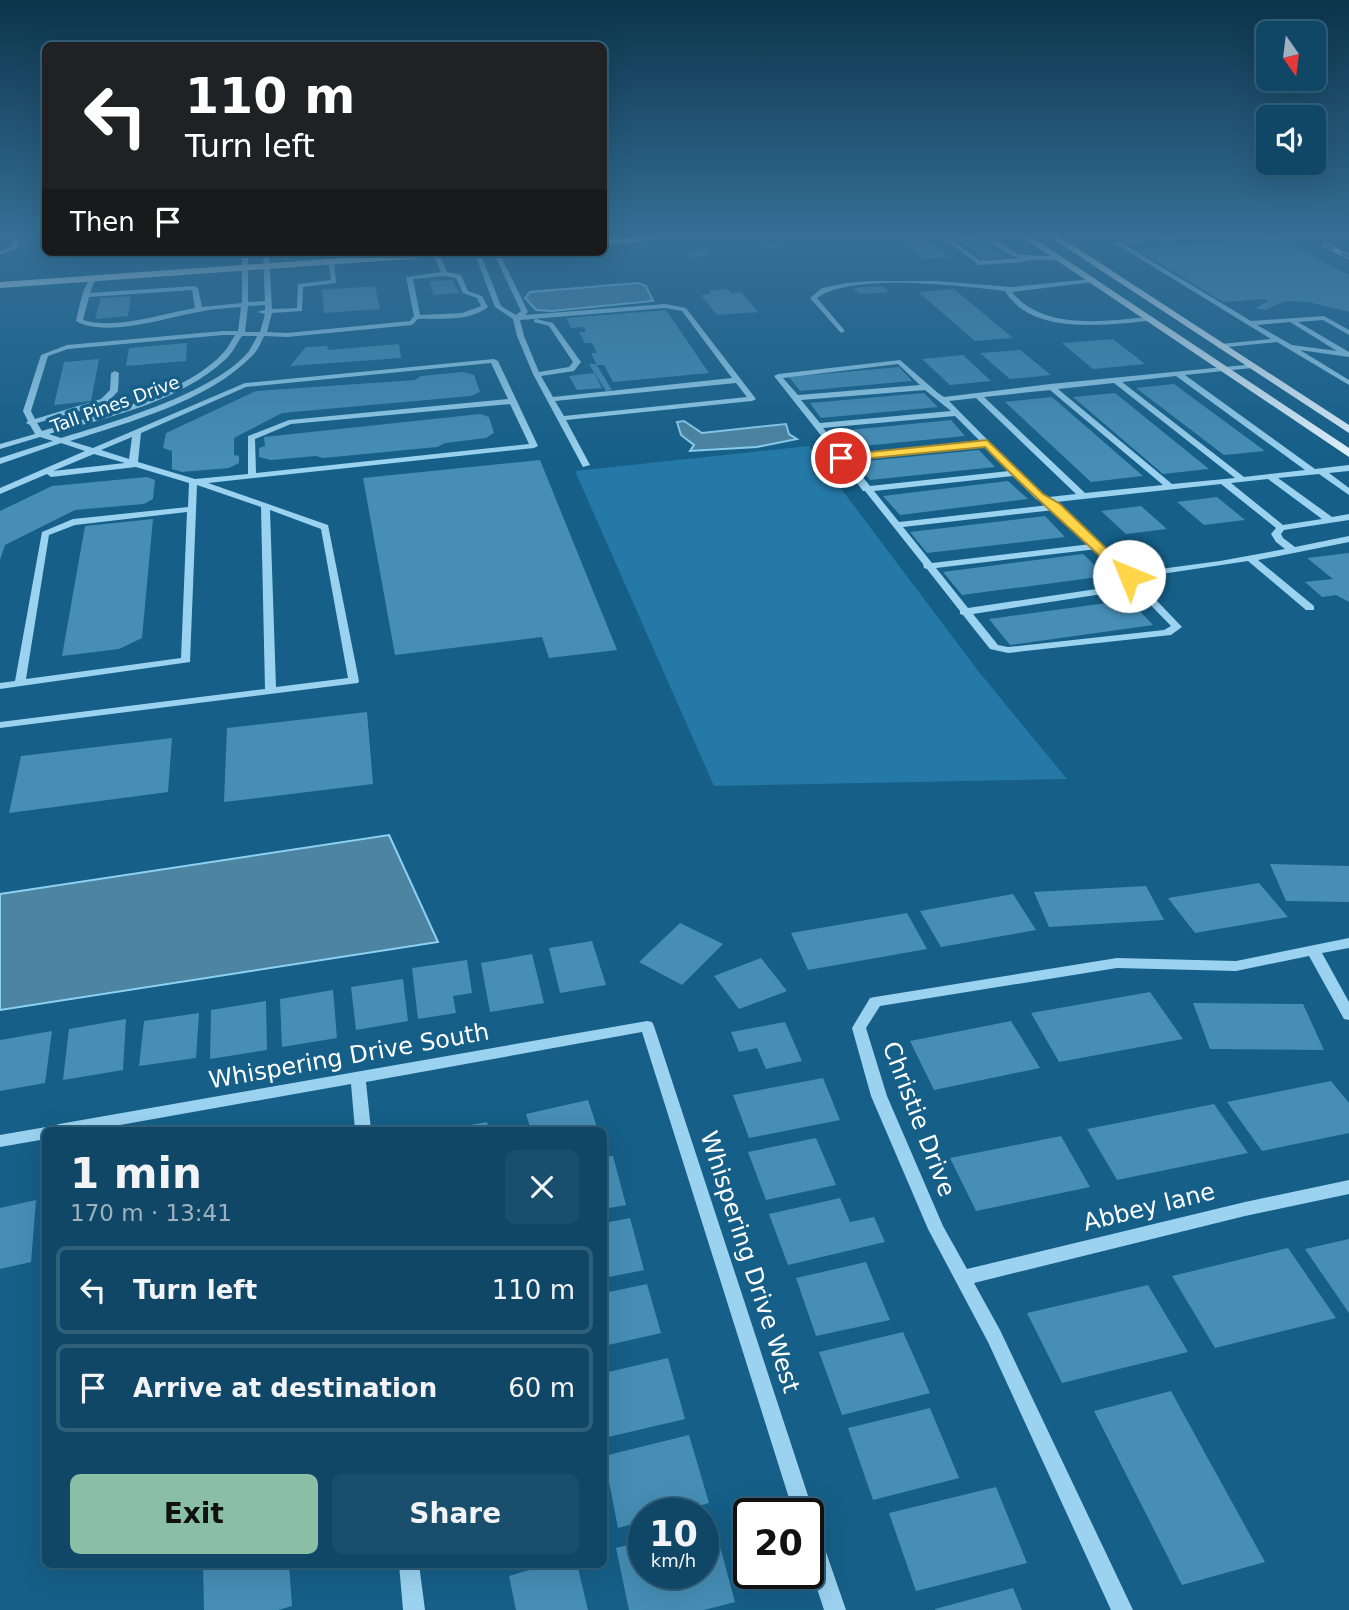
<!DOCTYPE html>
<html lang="en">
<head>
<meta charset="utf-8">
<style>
  :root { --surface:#104766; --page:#194e6c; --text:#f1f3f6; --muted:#9cb2bf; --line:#305f7a; --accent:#8abfa5 }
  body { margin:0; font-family:"DejaVu Sans",sans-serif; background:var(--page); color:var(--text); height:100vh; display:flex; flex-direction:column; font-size:26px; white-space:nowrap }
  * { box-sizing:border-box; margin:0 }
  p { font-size:23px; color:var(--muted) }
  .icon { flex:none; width:38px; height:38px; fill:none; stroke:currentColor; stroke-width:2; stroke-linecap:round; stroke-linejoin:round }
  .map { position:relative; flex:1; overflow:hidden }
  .side { position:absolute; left:42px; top:1127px; width:565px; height:441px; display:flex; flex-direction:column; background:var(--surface); border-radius:10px; box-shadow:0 7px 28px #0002,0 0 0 2px var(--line) }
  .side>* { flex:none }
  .guide { position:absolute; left:42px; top:42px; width:565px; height:214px; border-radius:10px; box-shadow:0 7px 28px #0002,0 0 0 2px var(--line); background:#202124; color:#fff; overflow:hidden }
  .needle { width:46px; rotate:166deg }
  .fabs { position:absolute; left:1256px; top:21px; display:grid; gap:14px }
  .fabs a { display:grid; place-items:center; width:70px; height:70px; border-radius:10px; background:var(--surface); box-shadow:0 7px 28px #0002,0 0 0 2px var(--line); font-size:35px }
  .speed { position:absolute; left:628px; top:1498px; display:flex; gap:14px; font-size:35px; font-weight:700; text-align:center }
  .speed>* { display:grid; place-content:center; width:91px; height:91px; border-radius:50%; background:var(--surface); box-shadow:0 7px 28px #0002,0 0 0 2px var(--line); line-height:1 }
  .speed small { font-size:18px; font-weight:400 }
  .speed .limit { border:4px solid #111; border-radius:10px; background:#fff; color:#111 }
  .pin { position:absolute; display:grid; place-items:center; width:60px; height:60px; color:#fff; margin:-30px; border:4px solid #fff; border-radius:50%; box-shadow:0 2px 7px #0007 }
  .me { position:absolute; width:77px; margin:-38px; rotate:315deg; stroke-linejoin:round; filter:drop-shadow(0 0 5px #0008) }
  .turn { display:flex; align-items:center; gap:24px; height:147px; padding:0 28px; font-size:32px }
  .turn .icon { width:91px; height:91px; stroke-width:2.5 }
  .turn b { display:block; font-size:49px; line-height:60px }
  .then { display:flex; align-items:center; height:66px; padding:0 28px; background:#0003; gap:14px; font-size:26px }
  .round { display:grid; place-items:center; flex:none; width:74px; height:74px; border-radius:10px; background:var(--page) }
  .headline { display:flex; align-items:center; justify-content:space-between; height:119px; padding:0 28px }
  h1 { font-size:42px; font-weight:600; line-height:52px }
  .button { display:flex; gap:14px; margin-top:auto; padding:14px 28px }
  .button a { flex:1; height:80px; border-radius:10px; background:var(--accent); color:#111; font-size:28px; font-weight:600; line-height:80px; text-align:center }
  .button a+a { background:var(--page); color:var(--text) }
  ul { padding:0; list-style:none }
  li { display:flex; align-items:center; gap:21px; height:88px; margin:0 14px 10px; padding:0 14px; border:4px solid var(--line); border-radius:10px }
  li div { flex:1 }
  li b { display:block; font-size:26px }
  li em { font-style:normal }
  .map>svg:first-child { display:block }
  .green { fill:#2479a6 }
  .water { fill:#4d84a1; stroke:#8dd1f2; stroke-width:2 }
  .building { fill:#468eb5 }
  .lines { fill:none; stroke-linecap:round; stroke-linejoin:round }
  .minor { fill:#9bd2ef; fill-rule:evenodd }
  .major { fill:#e3f3ff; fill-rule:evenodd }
  .rail-casing { stroke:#fff; stroke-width:4.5 }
  .rail { stroke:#155f88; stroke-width:2.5; stroke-dasharray:9; stroke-linecap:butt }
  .route { fill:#ffd54a; stroke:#a68a30; stroke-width:2 }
  .labels { text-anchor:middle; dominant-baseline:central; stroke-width:7; stroke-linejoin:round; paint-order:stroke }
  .far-street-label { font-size:18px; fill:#fff; stroke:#155f88 }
  .near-street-label { font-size:24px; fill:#fff; stroke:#155f88 }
</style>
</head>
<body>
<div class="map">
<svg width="1349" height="1610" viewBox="0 0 1349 1610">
  <rect width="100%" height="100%" fill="#155f88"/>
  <path class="green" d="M 809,446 L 979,672 L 1067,779 L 714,786 L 575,471 Z"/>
  <path class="water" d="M 638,283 L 646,286 L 653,301 L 552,311 L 536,310 L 525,298 L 530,292 Z
    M 684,421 L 702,433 L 786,424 L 789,434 L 797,439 L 757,447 L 690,451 L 694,445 L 681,435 L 677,422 Z
    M 389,835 L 438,942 L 0,1010 L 0,894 Z"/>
  <path class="building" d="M 965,235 L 973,235 L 1006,257 L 985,259 L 953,236 Z
    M 1277,238 L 1349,275 L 1349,312 L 1309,302 L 1286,301 L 1265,310 L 1255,308 L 1269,301 L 1262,299 L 1223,302 L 1136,249 Z
    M 927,240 L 950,257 L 923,259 L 901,242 Z
    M 781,242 L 786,247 L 765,249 L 760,243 Z
    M 706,249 L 711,254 L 692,258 L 686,250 Z
    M 453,280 L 459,293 L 434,295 L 429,281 Z
    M 375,286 L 380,309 L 324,313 L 322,290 Z
    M 883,286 L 889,292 L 859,294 L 853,288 Z
    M 728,289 L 731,293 L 741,292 L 758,312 L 717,315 L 701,295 L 711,294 L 709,291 Z
    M 954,289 L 1013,338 L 975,341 L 918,292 Z
    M 131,296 L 128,316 L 95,319 L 101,298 Z
    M 666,310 L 709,373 L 613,382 L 604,365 L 597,365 L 591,353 L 597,353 L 592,343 L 585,343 L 579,332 L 586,332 L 584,327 L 571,328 L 566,318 Z
    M 1113,339 L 1145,364 L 1093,369 L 1062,343 Z
    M 187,343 L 186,361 L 126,366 L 129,348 Z
    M 399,344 L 401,358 L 290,366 L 306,347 L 327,346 L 328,350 Z
    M 1020,350 L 1051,375 L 1010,379 L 980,353 Z
    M 963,355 L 991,381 L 950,385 L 922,359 Z
    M 99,359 L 91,401 L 54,405 L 64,362 Z
    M 589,364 L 596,364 L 612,390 L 606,391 Z
    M 899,367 L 912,381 L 800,391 L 789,377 Z
    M 463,372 L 474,375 L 480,392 L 471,396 L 282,413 L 234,438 L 234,455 L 239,456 L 239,463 L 229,468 L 182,472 L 172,469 L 172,451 L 163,448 L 166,433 L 256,391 L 415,380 L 421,376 Z
    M 594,373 L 602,388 L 577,390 L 569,376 Z
    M 1174,384 L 1265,451 L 1224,455 L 1136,388 Z
    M 924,393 L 938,407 L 821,418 L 810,403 Z
    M 1115,393 L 1209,469 L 1163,474 L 1073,397 Z
    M 1052,397 L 1143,476 L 1091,482 L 1005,402 Z
    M 480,414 L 489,417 L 494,433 L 486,438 L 445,443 L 437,447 L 323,458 L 316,456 L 271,460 L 259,457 L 259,448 L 265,446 L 264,437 Z
    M 951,420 L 965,436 L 842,448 L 829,432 Z
    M 979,450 L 995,467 L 870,480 L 856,462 Z
    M 540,460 L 617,650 L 549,658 L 542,637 L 395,655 L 363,478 Z
    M 147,477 L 155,480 L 153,499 L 144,504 L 75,510 L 5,545 L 0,560 L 0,511 L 52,486 Z
    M 1008,481 L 1028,499 L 900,515 L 883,496 Z
    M 1217,497 L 1245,520 L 1204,525 L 1177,502 Z
    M 1141,506 L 1167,529 L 1126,534 L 1101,511 Z
    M 1045,516 L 1065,537 L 927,553 L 910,532 Z
    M 153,519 L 142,638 L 119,649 L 62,656 L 85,526 Z
    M 1349,553 L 1349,602 L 1336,595 L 1322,597 L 1305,582 L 1333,579 L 1307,558 Z
    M 1083,554 L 1106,576 L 962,595 L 943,572 Z
    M 1129,600 L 1153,625 L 1010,645 L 989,619 Z
    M 367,712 L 373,784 L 224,802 L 227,728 Z
    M 172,738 L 168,792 L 9,813 L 21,756 Z
    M 1270,864 L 1349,866 L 1349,902 L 1286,901 Z
    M 1259,883 L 1288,917 L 1195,933 L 1168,898 Z
    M 1146,886 L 1164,920 L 1049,927 L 1034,892 Z
    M 1013,894 L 1036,930 L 941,947 L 920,911 Z
    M 907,913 L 927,949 L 808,970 L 791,933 Z
    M 680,923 L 723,944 L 682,985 L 639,962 Z
    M 592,941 L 606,985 L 560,993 L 549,948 Z
    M 532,954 L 544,1003 L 490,1012 L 481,963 Z
    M 761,958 L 787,991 L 739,1009 L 714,976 Z
    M 467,960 L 472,993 L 453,996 L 456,1013 L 418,1019 L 412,968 Z
    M 403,979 L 408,1021 L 356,1030 L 351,987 Z
    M 333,990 L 337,1038 L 282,1047 L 280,999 Z
    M 1150,992 L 1183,1039 L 1059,1062 L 1031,1013 Z
    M 266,1001 L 267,1050 L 210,1059 L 211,1010 Z
    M 1193,1003 L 1303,1004 L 1324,1050 L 1210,1049 Z
    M 199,1013 L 196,1058 L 139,1066 L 144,1021 Z
    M 126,1019 L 123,1070 L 63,1080 L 69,1029 Z
    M 1011,1021 L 1040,1068 L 934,1090 L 910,1041 Z
    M 785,1022 L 802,1061 L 766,1069 L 757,1048 L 739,1052 L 731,1032 Z
    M 52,1031 L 45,1083 L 0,1091 L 0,1040 Z
    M 823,1078 L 840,1120 L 749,1138 L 733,1095 Z
    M 1331,1081 L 1349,1103 L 1349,1133 L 1262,1151 L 1227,1102 Z
    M 588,1100 L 598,1130 L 531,1130 L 526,1114 Z
    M 1214,1104 L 1248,1153 L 1117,1180 L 1087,1129 Z
    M 487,1122 L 489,1130 L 448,1130 L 448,1129 Z
    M 1061,1136 L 1090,1187 L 976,1211 L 950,1158 Z
    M 816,1138 L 836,1185 L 766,1200 L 748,1152 Z
    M 613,1156 L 626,1205 L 604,1209 L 604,1157 Z
    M 840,1198 L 850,1222 L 874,1217 L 885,1242 L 788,1265 L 769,1214 Z
    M 36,1200 L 31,1262 L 0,1269 L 0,1208 Z
    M 630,1218 L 644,1270 L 604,1278 L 604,1223 Z
    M 1349,1239 L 1349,1313 L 1305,1249 Z
    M 1288,1248 L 1336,1318 L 1215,1348 L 1172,1276 Z
    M 866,1262 L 890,1320 L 816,1336 L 796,1278 Z
    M 647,1284 L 661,1333 L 604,1346 L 604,1293 Z
    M 1148,1285 L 1188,1352 L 1062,1383 L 1027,1313 Z
    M 903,1332 L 930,1393 L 842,1415 L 819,1352 Z
    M 668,1358 L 685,1419 L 604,1438 L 604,1373 Z
    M 1171,1391 L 1206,1455 L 1265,1562 L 1182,1585 L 1094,1411 Z
    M 930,1408 L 959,1478 L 873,1500 L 848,1428 Z
    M 689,1435 L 709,1503 L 670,1514 L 644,1514 L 644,1521 L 618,1528 L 604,1456 Z
    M 996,1487 L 1027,1563 L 916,1591 L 889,1513 Z
    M 714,1524 L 735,1602 L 704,1610 L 629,1610 L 616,1548 L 644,1541 L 644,1573 L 704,1573 L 704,1527 Z
    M 203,1564 L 289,1564 L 292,1606 L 278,1610 L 204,1610 Z
    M 549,1564 L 577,1564 L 588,1610 L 516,1610 L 509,1576 Z
    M 1013,1588 L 1022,1610 L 935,1610 L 935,1609 Z"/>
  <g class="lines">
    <path class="minor" d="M 17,235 L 23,235 L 16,249 L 0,255 L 0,251 L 11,247 Z
      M 939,235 L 946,235 L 980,261 L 1020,258 L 1008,254 L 981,235 L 988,235 L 1019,255 L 1056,256 L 1059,258 L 1056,260 L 1027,260 L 1024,262 L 979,265 Z
      M 1180,235 L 1206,235 L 1122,243 L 1251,321 L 1324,316 L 1349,330 L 1349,335 L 1323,320 L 1298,322 L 1349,352 L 1349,357 L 1300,350 L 1349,380 L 1349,385 L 1277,342 L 1218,348 L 1218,344 L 1221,344 L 1271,339 L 1113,242 ZM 1290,322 L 1337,351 L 1292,345 L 1257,325 Z
      M 242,252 L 248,252 L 248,302 L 265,301 L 263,252 L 269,252 L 272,309 L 297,308 L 298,284 L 331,280 L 328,261 L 331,259 L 334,261 L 336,283 L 303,287 L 302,311 L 272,313 L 267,332 L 287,333 L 410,321 L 414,316 L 406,277 L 441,272 L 433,254 L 436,252 L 439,254 L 447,272 L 461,275 L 468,291 L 482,296 L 488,307 C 469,322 441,318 418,319 L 412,325 L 287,337 L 264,336 C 261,342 258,350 253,355 C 209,401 129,422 70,441 L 93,448 L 245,383 L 494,359 L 498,361 L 538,446 L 534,448 L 208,483 L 328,525 L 359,681 L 358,683 L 0,728 L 0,722 L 265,689 L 261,507 L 197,485 L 190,662 L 0,689 L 0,683 L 15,681 L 42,532 L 73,519 L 188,507 L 189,483 L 136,467 L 51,477 L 47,474 L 0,494 L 0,488 L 85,451 L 61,443 L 0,464 L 0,458 L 53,441 L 40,437 L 0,449 L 0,444 L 35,434 L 30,425 L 26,423 L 28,421 L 23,411 L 41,355 L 67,345 L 223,331 L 238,331 L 241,307 C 227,308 212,309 198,312 C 165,318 105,338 76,321 C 80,306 82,286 93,276 L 96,278 L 90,293 L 195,286 L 198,288 L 202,307 L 242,303 ZM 445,276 L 456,278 L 463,293 L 477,298 L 481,306 L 462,313 L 420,315 L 413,279 ZM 192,290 L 195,308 C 162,314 115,330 83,320 L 89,297 ZM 265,305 L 265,310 L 257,312 L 265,314 L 260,332 L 245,332 L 248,306 ZM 223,335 L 235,335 C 231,341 228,348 223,353 C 185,395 95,416 42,431 L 37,423 L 107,403 L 118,391 L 119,373 L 115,371 L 111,373 L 110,390 L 101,399 L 35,419 L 31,411 L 48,356 L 68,349 ZM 242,336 L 257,336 C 255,341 252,346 249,351 C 215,393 113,422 61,438 L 49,434 C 109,417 180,402 227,358 C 233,352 237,343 242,336 ZM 491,363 L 508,399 L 289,420 L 248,436 L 248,474 L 195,479 L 138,462 L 141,433 L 246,387 ZM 510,404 L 529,444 L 256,473 L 255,439 L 291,424 ZM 132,437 L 129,459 L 101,450 ZM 94,454 L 125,463 L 53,471 ZM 270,510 L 321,529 L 348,678 L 276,687 ZM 187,512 L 181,658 L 26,679 L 49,535 L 75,525 Z
      M 474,252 L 480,252 L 501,306 L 516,315 L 521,311 L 493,252 L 499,252 L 528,312 L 525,315 L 665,304 L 686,308 L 756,399 L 752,401 L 566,420 L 590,465 L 583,467 L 533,374 L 517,336 L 513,319 L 495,307 ZM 665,308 L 682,311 L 732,378 L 553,397 L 541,376 L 574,371 L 581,362 L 553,323 L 536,319 L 534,320 L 534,322 L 549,326 L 573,362 L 569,367 L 539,372 L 524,336 L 520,320 ZM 736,383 L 747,397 L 564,416 L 555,401 Z
      M 1091,279 L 1094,281 L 1093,282 L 1012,292 C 1043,331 1104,321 1148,317 L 1151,319 L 1148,321 C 1104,325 1031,335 1005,291 C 960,286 853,272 817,298 L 845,331 L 841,333 L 810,298 L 822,288 L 846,283 L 873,281 L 938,281 L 1011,287 Z
      M 900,360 L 938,393 L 944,397 L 1050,384 L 1255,364 L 1256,366 L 1252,368 L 1185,375 L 1315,469 L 1349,465 L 1349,471 L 1329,473 L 1349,488 L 1349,495 L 1319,474 L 1278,478 L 1332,517 L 1349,514 L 1349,520 L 1284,530 L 1281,534 L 1283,538 L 1295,547 L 1349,536 L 1349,542 L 1258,560 L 1314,606 L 1314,610 L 1306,610 L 1248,561 L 1135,578 L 1182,627 L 1171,635 L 1008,653 L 990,649 L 963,615 L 960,614 L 960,611 L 927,569 L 924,568 L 923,564 L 865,491 L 863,491 L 841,461 L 838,460 L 838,457 L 774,376 L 778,374 ZM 898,364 L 920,385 L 798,395 L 783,378 ZM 1176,376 L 1305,470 L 1244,477 L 1122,382 ZM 1114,383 L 1235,478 L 1172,484 L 1058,389 ZM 925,390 L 951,411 L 820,423 L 801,400 ZM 1050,390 L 1163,485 L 1085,493 L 984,397 ZM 976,398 L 1076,494 L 1049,497 L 1042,495 L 949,401 ZM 955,416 L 981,442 L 845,455 L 823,428 ZM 985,447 L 1009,471 L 870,486 L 849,460 ZM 1013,476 L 1036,499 L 1049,505 L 899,522 L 874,491 ZM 1268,479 L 1322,519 L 1283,525 L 1231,483 ZM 1221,484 L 1276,528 L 1271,534 L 1276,542 L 1285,549 L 1220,561 L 1130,573 L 1056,502 ZM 1054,510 L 1091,544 L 932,563 L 903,527 ZM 1097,549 L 1130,584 L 968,608 L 936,568 ZM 1135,589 L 1171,626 L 1164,630 L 1008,647 L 998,645 L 973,614 Z
      M 1349,938 L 1349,948 L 1322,953 L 1349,1002 L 1349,1020 L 1344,1019 L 1309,956 L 1236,971 L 1117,968 L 880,1006 L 866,1028 L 887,1096 L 943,1226 L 967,1269 L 1245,1202 L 1349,1180 L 1349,1194 L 1245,1216 L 974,1283 L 1000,1330 L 1133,1610 L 1111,1610 L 988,1342 L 928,1229 L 871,1096 L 852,1028 L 870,998 L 875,997 L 1117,958 L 1236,961 Z
      M 647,1021 L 652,1022 L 654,1026 L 814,1514 L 811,1520 L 815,1522 L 818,1529 L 846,1610 L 824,1610 L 808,1561 L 808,1514 L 794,1514 L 642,1032 L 366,1082 L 371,1130 L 355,1130 L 351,1084 L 92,1130 L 46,1130 L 46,1139 L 0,1147 L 0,1135 L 46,1127 L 52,1129 L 53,1126 L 59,1124 Z
      M 399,1564 L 419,1564 L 425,1610 L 403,1610 Z"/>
    <path class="major" d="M 661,235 L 700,235 L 604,245 L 604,239 Z
      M 1019,235 L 1029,235 L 1349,448 L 1349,457 Z
      M 1047,235 L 1057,235 L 1349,425 L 1349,433 Z
      M 429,252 L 470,252 L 466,255 L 0,288 L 0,282 Z"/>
    <g class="rail-casing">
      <path id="rail" d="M 1325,245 L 1349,257"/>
    </g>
    <use href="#rail" class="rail"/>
  </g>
  <linearGradient id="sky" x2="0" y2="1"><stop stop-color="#0c344b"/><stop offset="0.51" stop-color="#356f96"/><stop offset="1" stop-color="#356f96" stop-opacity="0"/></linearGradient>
  <rect width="1349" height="460" fill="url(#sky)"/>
  <path class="route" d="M 987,440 L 1043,494 L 1060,504 L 1133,574 L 1133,579 L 1124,579 C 1078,534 1029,494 985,447 L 841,461 L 836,458 L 841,455 Z"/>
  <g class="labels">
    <g class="far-street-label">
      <text transform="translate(115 404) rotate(-20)">Tall Pines Drive</text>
    </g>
    <g class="near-street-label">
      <text transform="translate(349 1056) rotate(-10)">Whispering Drive South</text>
      <text transform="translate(919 1119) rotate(69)">Christie Drive</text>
      <text transform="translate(1149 1207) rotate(-14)">Abbey lane</text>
      <text transform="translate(750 1262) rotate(72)">Whispering Drive West</text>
    </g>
  </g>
</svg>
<div class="fabs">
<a><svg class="needle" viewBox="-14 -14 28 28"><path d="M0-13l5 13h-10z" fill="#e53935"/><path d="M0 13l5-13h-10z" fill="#9cb2bf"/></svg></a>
<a><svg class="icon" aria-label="sound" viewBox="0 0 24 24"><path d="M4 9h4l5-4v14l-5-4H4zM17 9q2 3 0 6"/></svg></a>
</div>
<div class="speed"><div>10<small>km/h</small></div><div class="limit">20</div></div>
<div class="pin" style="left:841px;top:458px;background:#d93025"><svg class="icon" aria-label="arrive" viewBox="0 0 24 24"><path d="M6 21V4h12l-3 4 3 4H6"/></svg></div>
<svg class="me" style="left:1129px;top:576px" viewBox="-20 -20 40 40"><circle r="19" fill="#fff"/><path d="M0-13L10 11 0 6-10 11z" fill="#ffd54a"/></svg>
<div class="guide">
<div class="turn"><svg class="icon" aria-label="left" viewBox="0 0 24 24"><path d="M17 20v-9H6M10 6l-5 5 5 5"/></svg><div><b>110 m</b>Turn left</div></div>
<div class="then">Then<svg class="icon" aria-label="arrive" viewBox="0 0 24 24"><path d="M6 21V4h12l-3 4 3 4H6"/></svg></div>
</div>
<section class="side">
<div class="headline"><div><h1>1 min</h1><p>170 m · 13:41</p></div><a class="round"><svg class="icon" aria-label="close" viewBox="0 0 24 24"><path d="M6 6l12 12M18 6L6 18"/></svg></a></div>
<ul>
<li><svg class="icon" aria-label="left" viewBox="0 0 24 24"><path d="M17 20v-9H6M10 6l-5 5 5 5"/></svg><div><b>Turn left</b></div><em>110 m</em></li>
<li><svg class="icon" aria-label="arrive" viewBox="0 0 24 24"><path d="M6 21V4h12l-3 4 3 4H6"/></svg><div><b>Arrive at destination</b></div><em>60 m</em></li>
</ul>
<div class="button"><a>Exit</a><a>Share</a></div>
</section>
</div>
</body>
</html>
